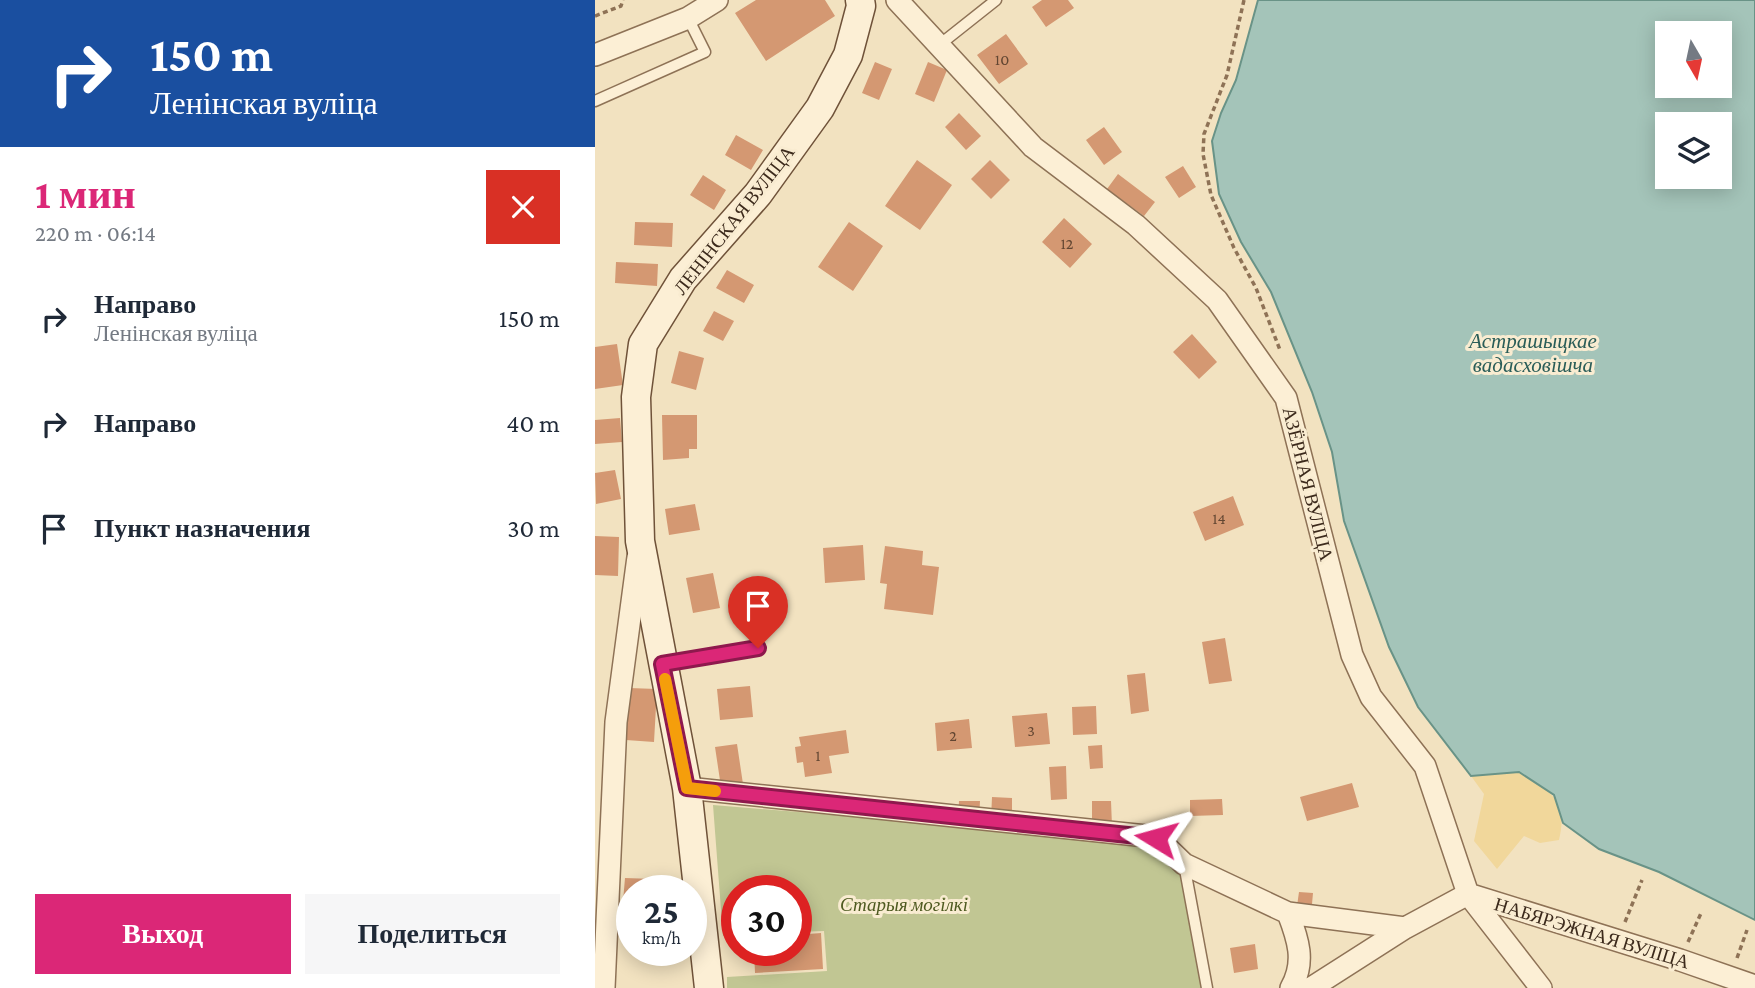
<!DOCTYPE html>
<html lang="ru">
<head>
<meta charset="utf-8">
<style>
  :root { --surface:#fff; --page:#f6f6f7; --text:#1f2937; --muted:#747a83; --accent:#db2777 }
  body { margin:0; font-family:"Crimson Pro",serif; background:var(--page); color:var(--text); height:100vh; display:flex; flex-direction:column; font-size:26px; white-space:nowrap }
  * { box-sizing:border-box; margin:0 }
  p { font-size:23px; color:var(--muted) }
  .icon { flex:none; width:38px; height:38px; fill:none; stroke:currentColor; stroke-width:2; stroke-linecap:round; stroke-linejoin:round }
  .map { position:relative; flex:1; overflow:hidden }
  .drawer { display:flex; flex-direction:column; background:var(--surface); width:595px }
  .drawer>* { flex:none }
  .banner { background:#1a4fa0; color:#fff; overflow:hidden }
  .needle { width:46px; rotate:171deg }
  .buttons { position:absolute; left:1060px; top:21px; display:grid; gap:14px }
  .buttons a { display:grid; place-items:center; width:77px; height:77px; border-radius:0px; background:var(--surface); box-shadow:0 4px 18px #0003; font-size:35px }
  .speed { position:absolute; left:21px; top:875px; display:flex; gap:14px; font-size:35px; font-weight:700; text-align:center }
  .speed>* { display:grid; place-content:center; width:91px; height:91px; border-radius:50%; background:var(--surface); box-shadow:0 4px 18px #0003; line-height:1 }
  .speed small { font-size:18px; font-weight:400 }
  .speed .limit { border:10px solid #d22; background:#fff; color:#111 }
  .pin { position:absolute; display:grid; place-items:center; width:60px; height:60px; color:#fff; margin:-72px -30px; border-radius:50% 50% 50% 0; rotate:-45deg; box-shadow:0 0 7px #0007 }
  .pin .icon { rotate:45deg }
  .me { position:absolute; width:77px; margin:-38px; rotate:278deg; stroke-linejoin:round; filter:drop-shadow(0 0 5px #0008) }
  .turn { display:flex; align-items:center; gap:24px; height:147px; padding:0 35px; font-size:32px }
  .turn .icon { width:91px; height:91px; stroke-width:2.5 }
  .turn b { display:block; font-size:49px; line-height:60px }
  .round { display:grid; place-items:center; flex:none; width:74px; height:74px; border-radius:0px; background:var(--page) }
  .overview { display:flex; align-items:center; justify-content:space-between; height:119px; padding:0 35px }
  h1 { font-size:42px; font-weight:700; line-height:52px; color:var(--accent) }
  .action { display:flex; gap:14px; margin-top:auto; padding:14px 35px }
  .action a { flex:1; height:80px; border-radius:0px; background:var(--accent); color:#fff; font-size:28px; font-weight:700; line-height:80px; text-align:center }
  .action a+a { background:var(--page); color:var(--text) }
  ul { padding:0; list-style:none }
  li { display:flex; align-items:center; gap:21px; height:105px; padding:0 35px }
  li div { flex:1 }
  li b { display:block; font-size:26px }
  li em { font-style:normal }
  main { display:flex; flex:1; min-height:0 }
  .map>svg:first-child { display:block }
  .sand { fill:#f1d79b }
  .cemetery { fill:#c1c693 }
  .water { fill:#a4c4b9; stroke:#699387; stroke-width:2; fill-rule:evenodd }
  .building { fill:#d49872 }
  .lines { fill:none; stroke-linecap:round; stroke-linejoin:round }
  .lane-casing { stroke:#8e7256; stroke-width:13 }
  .street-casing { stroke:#8e7256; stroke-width:24 }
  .secondary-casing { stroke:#6f5239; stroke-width:31 }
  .path { stroke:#8e7256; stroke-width:3.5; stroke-dasharray:5 3.5; stroke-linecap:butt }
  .lane { stroke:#fcefd5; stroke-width:10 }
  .street { stroke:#fcefd5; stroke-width:21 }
  .secondary { stroke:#fcefd5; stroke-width:28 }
  .route-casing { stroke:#8e194d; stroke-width:18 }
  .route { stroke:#db2777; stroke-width:12 }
  .slow { stroke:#f59e0b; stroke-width:12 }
  .labels { text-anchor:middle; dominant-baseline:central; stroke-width:6; stroke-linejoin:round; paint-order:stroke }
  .number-label { font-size:16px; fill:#624632 }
  .street-label { font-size:19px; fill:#3c2a1c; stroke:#f9ecd1 }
  .park-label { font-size:19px; font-style:italic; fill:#4e5a20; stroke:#f9ecd1 }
  .water-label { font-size:21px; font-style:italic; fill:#2a5d58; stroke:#f9ecd1 }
</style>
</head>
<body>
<main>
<section class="drawer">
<div class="banner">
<div class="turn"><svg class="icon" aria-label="right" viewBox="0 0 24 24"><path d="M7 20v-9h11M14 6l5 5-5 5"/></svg><div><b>150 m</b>Ленінская вуліца</div></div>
</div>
<div class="overview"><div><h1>1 мин</h1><p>220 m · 06:14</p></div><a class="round" style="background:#d93025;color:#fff"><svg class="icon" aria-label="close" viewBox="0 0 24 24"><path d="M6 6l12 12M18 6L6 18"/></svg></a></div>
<ul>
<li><svg class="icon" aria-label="right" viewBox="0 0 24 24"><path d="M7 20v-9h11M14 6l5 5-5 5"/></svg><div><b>Направо</b><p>Ленінская вуліца</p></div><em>150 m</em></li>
<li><svg class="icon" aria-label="right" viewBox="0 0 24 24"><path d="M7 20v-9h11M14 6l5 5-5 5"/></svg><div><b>Направо</b></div><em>40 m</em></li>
<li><svg class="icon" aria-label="arrive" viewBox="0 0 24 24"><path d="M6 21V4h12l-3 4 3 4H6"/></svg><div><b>Пункт назначения</b></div><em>30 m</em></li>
</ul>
<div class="action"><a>Выход</a><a>Поделиться</a></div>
</section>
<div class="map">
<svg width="1160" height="988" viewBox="0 0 1160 988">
  <rect width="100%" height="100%" fill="#f2e2c0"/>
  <path class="sand" d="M 924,772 C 954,792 974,798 964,840 L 945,843 L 929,836 L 902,869 L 879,841 L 889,794 L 876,776 Z"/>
  <path class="cemetery" d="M 118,805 L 557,841 L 575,855 L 586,877 L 607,988 L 132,988 L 132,977 L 232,971 L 229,931 L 201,932 L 201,891 L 142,891 L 142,935 L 128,936 Z"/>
  <path class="water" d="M 663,0 L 1160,0 L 1160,920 L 1064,872 L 1004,849 L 968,823 L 959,795 L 924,772 L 876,776 L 823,707 L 794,647 L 749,521 L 737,452 L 717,392 L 676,292 L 646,242 L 624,194 L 617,141 L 626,113 L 641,80 ZM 1073,33 L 1125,33 L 1125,86 L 1073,86 ZM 1073,124 L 1125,124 L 1125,177 L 1073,177 Z"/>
  <path class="building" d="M 161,0 L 230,0 L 240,16 L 171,61 L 140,13 Z
    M 447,0 L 473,0 L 479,8 L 451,27 L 437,7 Z
    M 411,34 L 433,64 L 404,84 L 382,55 Z
    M 280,62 L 297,69 L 284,100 L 267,93 Z
    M 333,62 L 352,70 L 339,102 L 320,94 Z
    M 364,113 L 386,136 L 371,150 L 350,127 Z
    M 509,127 L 527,152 L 509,165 L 491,140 Z
    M 141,135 L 168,150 L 156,170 L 130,155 Z
    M 322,160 L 357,185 L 325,230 L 290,206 Z
    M 395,160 L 415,180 L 396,199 L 376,179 Z
    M 588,166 L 601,187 L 584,198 L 570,177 Z
    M 523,174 L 560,202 L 549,216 L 512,189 Z
    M 108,175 L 131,190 L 119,210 L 95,195 Z
    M 469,218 L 497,244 L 475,268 L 447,242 Z
    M 40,222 L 78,223 L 77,247 L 39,245 Z
    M 254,222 L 288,246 L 258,291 L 223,267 Z
    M 21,262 L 63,264 L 62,286 L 20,283 Z
    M 132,270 L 159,285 L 149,303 L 121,288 Z
    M 119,311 L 139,321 L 128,341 L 108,331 Z
    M 597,334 L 622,362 L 604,379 L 578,352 Z
    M 22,344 L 28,385 L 0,389 L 0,347 Z
    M 84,351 L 109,358 L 101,390 L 76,383 Z
    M 67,415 L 102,415 L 102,449 L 94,449 L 94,458 L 68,460 Z
    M 25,418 L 27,442 L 0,444 L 0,420 Z
    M 20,470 L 26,499 L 1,504 L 0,473 Z
    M 638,496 L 649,525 L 610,541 L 598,512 Z
    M 100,504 L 105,530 L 74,535 L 70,509 Z
    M 0,536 L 24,537 L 23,576 L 0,575 Z
    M 268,545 L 270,580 L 230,583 L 228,548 Z
    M 290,546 L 328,551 L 327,565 L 344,567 L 338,615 L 289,609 L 292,584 L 285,583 Z
    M 118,573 L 125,608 L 98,613 L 91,578 Z
    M 630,638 L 637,681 L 614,684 L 607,642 Z
    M 550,673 L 554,711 L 536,714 L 532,675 Z
    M 155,686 L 158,717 L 125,720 L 122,689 Z
    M 34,688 L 62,689 L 59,742 L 31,740 Z
    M 501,706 L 502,734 L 478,735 L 477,707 Z
    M 452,713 L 455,744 L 420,747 L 417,716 Z
    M 374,719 L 377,748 L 342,751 L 340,723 Z
    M 251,730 L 254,753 L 234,756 L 237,773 L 210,777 L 208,762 L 202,763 L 200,747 L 206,746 L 204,737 Z
    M 142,744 L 148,784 L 126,787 L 120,747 Z
    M 507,745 L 508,768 L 495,769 L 493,746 Z
    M 471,766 L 472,799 L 456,800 L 454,767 Z
    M 757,783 L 764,807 L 712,821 L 705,797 Z
    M 397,797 L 417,798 L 417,820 L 396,819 Z
    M 627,799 L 628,815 L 595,816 L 595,800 Z
    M 364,801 L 385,801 L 384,820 L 363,820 Z
    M 497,801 L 516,801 L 517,826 L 497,826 Z
    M 30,878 L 59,879 L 58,891 L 37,891 L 37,913 L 27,913 Z
    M 704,892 L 718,893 L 716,915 L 701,913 Z
    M 226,933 L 228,969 L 160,973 L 159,950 L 201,950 L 201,935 Z
    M 660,944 L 663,969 L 639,973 L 635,948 Z"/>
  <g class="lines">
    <g class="lane-casing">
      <path id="lane" d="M 343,46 L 401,0
        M 0,101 L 110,52 L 93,18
        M 69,663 L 163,648
        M 589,864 L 612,988"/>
    </g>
    <g class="street-casing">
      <path id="street" d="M 302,0 L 438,147 L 541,225 L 622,300 L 691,398 L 757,655 L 776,697 L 830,766 L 873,894 L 946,988
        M 0,55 L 93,18 L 122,0
        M 92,788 L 561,837 L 589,864 L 693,913 L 810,928
        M 693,913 C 703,939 711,962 696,988
        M 9,988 L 21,722 L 43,557
        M 716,988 L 810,928 L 873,894 L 1085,960 L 1160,986"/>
    </g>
    <g class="secondary-casing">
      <path id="secondary" d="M 114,988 L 92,788 L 45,541 L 41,397 L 48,344 L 88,279 L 163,194 L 225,108 L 253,55 L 266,6 L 265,0"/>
    </g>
    <path class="path" d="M 649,0 L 632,75 L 609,134 L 608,154 L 616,195 L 639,248 L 661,288 L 685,350
      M 0,16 L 26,6 L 28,0
      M 1030,922 L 1047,880
      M 1093,942 L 1107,911
      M 1142,958 L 1152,930"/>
    <use href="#lane" class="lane"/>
    <use href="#street" class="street"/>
    <use href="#secondary" class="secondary"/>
  </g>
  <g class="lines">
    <g class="route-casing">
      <path id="route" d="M 163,648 L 67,664 L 92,788 L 561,838"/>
    </g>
    <use href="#route" class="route"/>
    <path class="slow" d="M 70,679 L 92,788 L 120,791"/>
  </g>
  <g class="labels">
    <g class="number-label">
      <text x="407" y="59">10</text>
      <text x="472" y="243">12</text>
      <text x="624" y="518">14</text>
      <text x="436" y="730">3</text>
      <text x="358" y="735">2</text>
      <text x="223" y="755">1</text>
    </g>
    <g class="street-label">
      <text transform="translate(139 220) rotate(-52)">ЛЕНІНСКАЯ ВУЛІЦА</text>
      <text transform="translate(713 484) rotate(76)">АЗЁРНАЯ ВУЛІЦА</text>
      <text transform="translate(997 933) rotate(17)">НАБЯРЭЖНАЯ ВУЛІЦА</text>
    </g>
    <g class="park-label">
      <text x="309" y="904">Старыя могілкі</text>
    </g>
    <g class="water-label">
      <text x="938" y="341">Астрашыцкае<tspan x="938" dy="24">вадасховішча</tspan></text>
    </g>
  </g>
</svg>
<div class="buttons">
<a><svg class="needle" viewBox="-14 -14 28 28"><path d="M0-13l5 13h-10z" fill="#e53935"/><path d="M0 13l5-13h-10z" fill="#747a83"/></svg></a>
<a><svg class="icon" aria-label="layers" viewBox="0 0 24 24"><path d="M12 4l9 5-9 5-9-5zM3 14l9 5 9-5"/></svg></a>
</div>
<div class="speed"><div>25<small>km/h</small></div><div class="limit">30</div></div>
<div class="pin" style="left:163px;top:648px;background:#d93025"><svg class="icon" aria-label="arrive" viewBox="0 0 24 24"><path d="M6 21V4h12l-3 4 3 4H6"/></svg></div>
<svg class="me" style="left:561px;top:838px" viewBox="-20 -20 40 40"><path d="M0-17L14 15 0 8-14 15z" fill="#db2777" stroke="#fff" stroke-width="4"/></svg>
</div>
</main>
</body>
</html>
